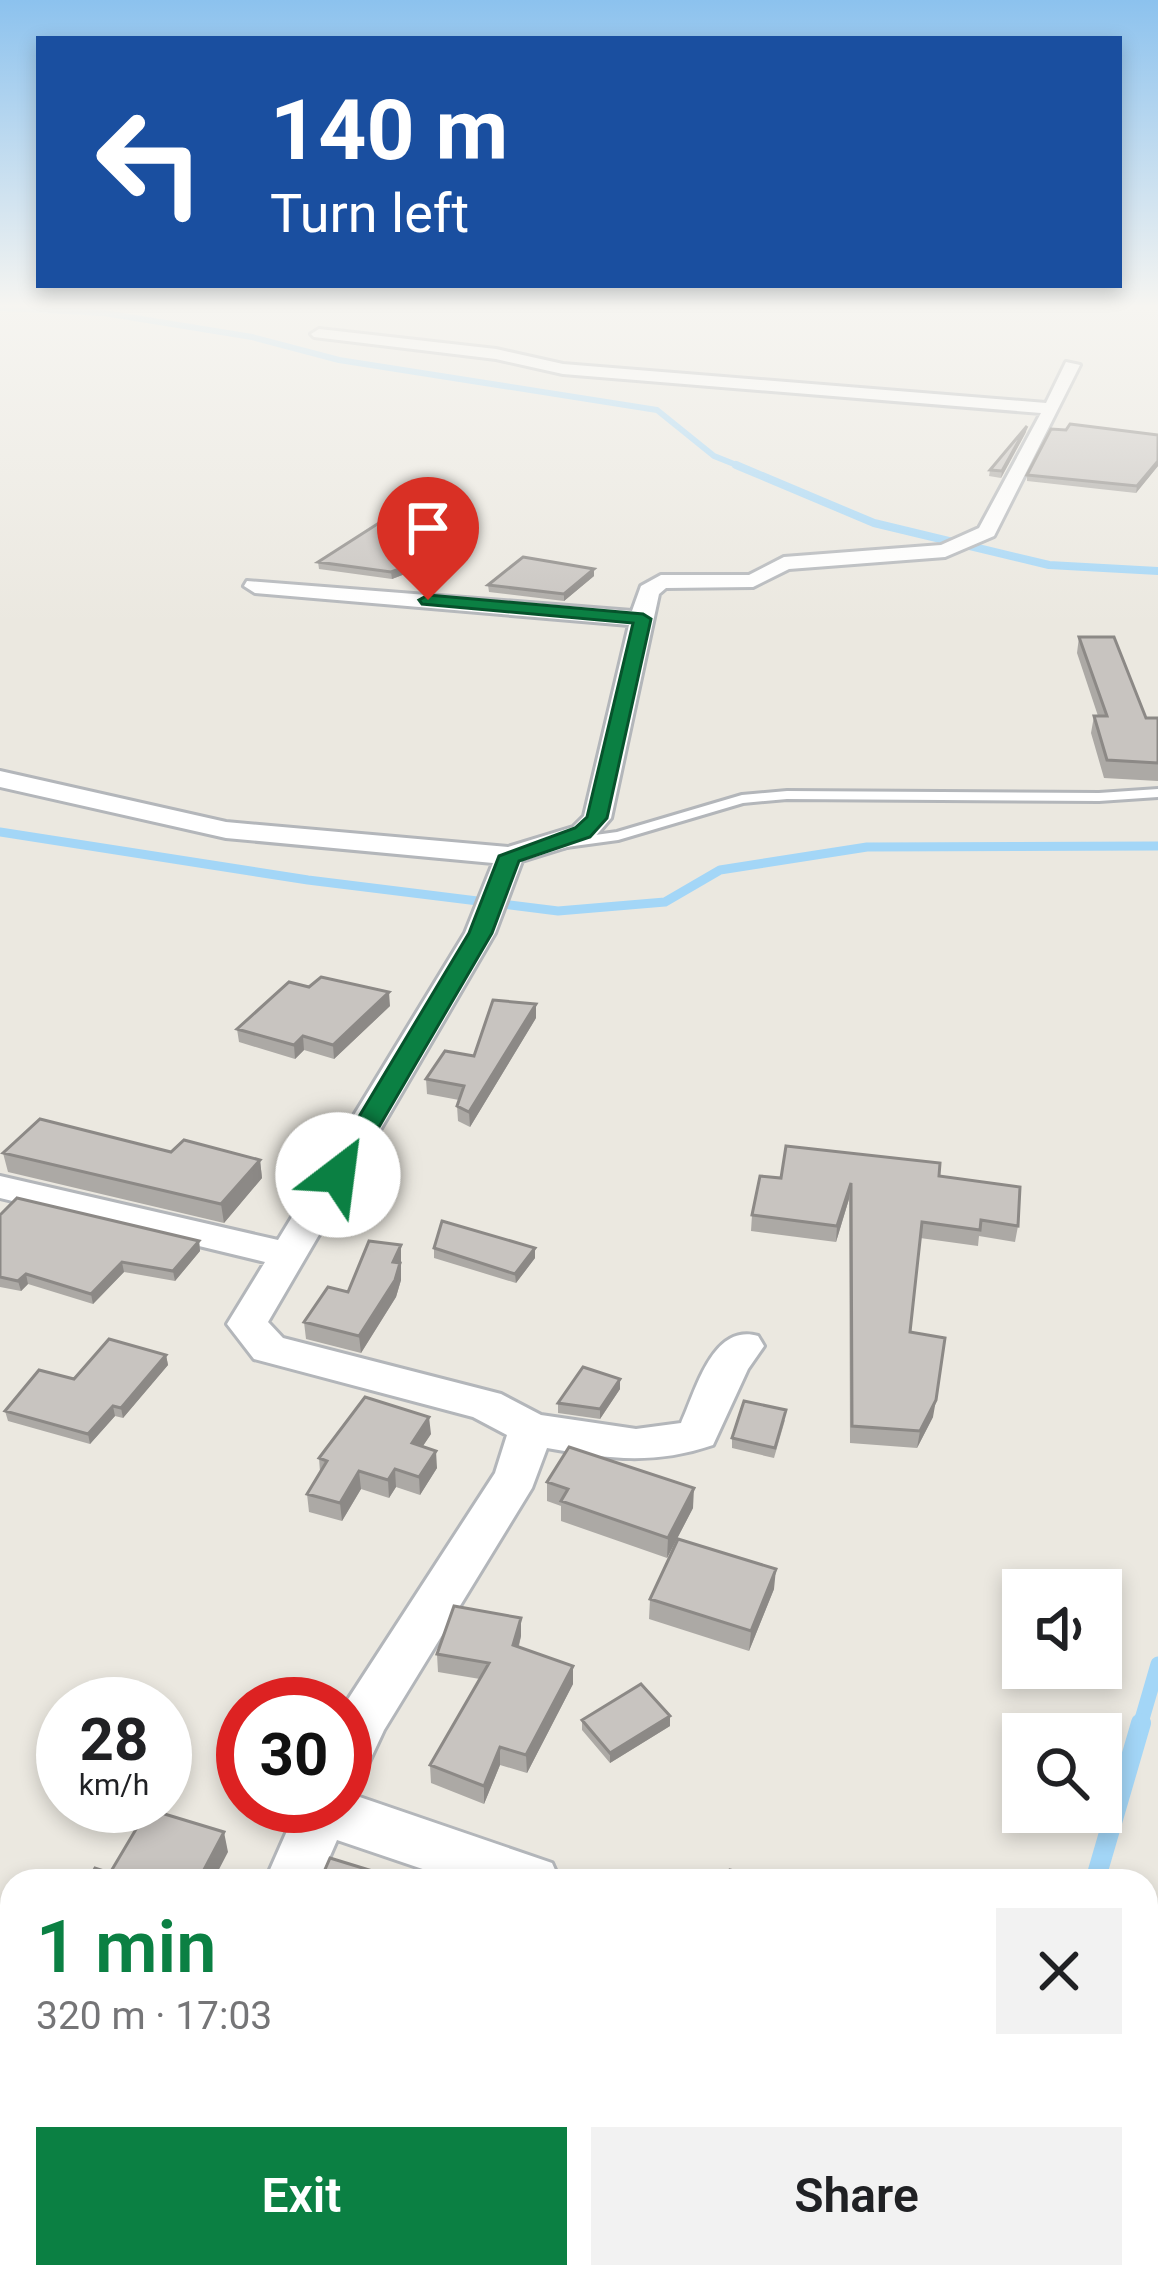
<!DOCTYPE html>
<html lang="en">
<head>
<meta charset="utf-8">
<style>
  :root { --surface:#fff; --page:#f2f2f2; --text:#202124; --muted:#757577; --accent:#0b8043 }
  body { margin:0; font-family:Roboto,sans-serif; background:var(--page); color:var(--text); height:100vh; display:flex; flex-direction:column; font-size:45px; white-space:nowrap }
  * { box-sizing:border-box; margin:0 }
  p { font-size:39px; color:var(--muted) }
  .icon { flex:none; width:66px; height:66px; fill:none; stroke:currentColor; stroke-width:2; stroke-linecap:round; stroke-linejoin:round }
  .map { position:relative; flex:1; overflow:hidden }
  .details { position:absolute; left:0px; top:1869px; width:1158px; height:420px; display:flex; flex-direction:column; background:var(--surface); border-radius:36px 36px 0 0; box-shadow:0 6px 18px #0003 }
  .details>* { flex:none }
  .banner { position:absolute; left:36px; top:36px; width:1086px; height:252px; border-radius:0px; box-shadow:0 6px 18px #0003; background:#1a4fa0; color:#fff; overflow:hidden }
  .buttons { position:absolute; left:1002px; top:1569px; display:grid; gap:24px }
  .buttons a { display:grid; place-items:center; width:120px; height:120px; border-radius:0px; background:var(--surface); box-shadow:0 6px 18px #0003; font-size:60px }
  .speed { position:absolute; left:36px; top:1677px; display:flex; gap:24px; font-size:60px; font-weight:700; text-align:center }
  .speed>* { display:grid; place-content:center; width:156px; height:156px; border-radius:50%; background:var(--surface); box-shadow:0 6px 18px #0003; line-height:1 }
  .speed small { font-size:30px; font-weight:400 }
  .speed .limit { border:18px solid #d22; background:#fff; color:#111 }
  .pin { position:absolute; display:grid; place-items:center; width:102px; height:102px; color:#fff; margin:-123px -51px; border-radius:50% 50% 50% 0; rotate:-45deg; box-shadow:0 0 12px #0007 }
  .pin .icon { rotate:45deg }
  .me { position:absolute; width:132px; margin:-66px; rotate:30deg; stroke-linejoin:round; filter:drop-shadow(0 0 9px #0008) }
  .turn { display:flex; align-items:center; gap:42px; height:252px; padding:0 36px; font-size:54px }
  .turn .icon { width:156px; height:156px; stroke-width:2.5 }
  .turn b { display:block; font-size:84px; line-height:102px }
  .round { display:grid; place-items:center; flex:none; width:126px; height:126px; border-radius:0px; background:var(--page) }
  .summary { display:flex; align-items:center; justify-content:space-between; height:204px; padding:0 36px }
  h1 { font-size:72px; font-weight:600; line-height:90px; color:var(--accent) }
  .cta { display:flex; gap:24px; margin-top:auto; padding:24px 36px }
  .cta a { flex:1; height:138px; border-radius:0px; background:var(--accent); color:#fff; font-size:48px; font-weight:600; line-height:138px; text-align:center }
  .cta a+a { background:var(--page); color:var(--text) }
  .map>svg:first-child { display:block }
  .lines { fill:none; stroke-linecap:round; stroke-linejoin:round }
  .stream-far4 { stroke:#a3d6f7; stroke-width:6 }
  .stream-far3 { stroke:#a3d6f7; stroke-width:8 }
  .stream-far2 { stroke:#a3d6f7; stroke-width:9 }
  .stream-far1 { stroke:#a3d6f7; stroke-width:15 }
  .stream { stroke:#a3d6f7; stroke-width:20 }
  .service-casing { stroke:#b3b6ba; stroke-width:6 }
  .minor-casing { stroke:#b3b6ba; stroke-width:6 }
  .service { fill:#fff; fill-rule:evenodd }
  .minor { fill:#fff; fill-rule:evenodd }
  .wall { fill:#aca9a5 }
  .shaded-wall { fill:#8c8986 }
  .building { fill:#c8c4c0; stroke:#8c8986; stroke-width:3 }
  .route { fill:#0b8043; stroke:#07532c; stroke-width:3 }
</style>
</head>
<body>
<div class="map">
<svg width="1158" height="2289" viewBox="0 0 1158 2289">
  <rect width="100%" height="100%" fill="#ebe8e0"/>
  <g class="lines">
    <path class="stream-far4" d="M 0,308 L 104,313 L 252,337 L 339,360 L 657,410 L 714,456 L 744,468"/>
    <path class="stream-far3" d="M 736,465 L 874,523 L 1049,565 L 1158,571"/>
    <path class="stream-far2" d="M 0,832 L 308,880 L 558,911 L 665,902 L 720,870 L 867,847 L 1158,846"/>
    <path class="stream-far1" d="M 1140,1726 L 1158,1664"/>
    <path class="stream" d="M 1095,1881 L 1141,1723
      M 1135,2277 L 1138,2289"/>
    <g class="service-casing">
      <path id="service" d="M 1158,789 L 1158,797 L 1099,801 L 787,799 L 743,803 L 618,840 L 559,848 L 552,844 L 559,840 L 617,832 L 742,795 L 787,791 L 1099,793 Z"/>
    </g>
    <g class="minor-casing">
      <path id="minor" d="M 319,329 L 496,349 L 563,364 L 1046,403 L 1066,362 L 1080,365 L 994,536 L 945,557 L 789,569 L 753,587 L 666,588 L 659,594 L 611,818 L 593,839 L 522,861 L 495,933 L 268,1322 L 283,1338 L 501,1394 L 541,1415 L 636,1429 L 681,1423 C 696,1391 712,1323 758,1336 L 764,1346 L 748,1369 L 713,1445 C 655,1465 607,1459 547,1448 L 532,1488 L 384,1730 L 363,1775 L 345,1781 L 345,1704 L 495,1473 L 507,1435 L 473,1417 L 254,1359 L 227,1324 L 265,1262 L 0,1198 L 0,1176 L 278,1240 L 465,933 L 493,863 L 226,838 L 0,787 L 0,771 L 226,822 L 508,847 L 573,827 L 584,816 L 629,625 L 255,593 L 244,586 L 247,581 L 632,611 L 641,586 L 661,575 L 749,575 L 784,557 L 941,545 L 979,528 L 1041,413 L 563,374 L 496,359 L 314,337 L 311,334 Z
        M 345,1792 L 552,1863 L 560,1881 L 458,1881 L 337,1840 L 319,1881 L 265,1881 L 298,1806 L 345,1806 Z
        M 46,2277 L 113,2277 L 108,2289 L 41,2289 Z
        M 485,2277 L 549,2277 L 547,2289 L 481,2289 Z"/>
    </g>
    <use href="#service" class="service"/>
    <use href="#minor" class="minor"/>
  </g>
  <path class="wall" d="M 1026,432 L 1001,478 L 989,476 L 990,470 Z
    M 1158,435 L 1158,466 L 1136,493 L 1027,481 L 1027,475 Z
    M 452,538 L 405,574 L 392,579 L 319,569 L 318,562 Z
    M 594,576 L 564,601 L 489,592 L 488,585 Z
    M 1079,637 L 1146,718 L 1158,718 L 1158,781 L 1104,778 L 1091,733 L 1094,716 L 1098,716 L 1077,653 Z
    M 390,1006 L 334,1059 L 304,1050 L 295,1059 L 239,1042 L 237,1029 Z
    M 536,1018 L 470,1127 L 458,1121 L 457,1106 L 459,1100 L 427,1094 L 426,1079 L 474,1056 Z
    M 171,1152 L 260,1160 L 262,1178 L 224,1223 L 8,1172 L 3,1153 Z
    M 939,1176 L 1018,1226 L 1015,1242 L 979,1236 L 978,1246 L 920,1238 L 910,1332 L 933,1417 L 917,1448 L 850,1443 L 849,1199 L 836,1242 L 751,1231 L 752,1215 L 781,1178 Z
    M 0,1215 L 199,1241 L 200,1251 L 175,1281 L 124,1272 L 93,1304 L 28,1284 L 21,1291 L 0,1287 Z
    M 434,1248 L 535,1248 L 535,1258 L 516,1283 L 434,1258 Z
    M 402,1262 L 400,1266 L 401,1280 L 396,1297 L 361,1353 L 306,1339 L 304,1322 L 348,1292 Z
    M 166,1355 L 168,1365 L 123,1418 L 115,1416 L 90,1444 L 8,1421 L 5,1411 L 74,1379 Z
    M 620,1379 L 620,1389 L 600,1419 L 558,1413 L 558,1403 Z
    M 785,1420 L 774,1458 L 732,1448 L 732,1438 Z
    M 431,1434 L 422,1447 L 437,1468 L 420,1495 L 396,1487 L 389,1498 L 361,1489 L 342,1521 L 309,1512 L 307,1494 L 320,1472 L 319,1458 Z
    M 547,1482 L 693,1508 L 667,1558 L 561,1521 L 561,1506 L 547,1501 Z
    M 774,1589 L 749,1651 L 649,1619 L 650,1599 Z
    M 521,1636 L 519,1646 L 573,1684 L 527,1773 L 500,1765 L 484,1804 L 431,1783 L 430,1765 L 480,1679 L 438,1672 L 437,1654 Z
    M 670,1716 L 670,1726 L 610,1763 L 582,1730 L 582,1720 Z"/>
  <path class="shaded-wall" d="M 1027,426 L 1026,432 L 1001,478 L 1002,471 Z
    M 1158,461 L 1158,466 L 1136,493 L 1137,486 Z
    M 452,532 L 452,538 L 405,574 L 392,579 L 391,572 Z
    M 594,569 L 594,576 L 564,601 L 564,594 Z
    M 389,992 L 390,1006 L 334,1059 L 333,1045 Z
    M 536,1004 L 536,1018 L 470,1127 L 469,1112 Z
    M 303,1036 L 304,1050 L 295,1059 L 294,1045 Z
    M 260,1160 L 262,1178 L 224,1223 L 221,1204 Z
    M 851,1183 L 849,1199 L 836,1242 L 837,1226 Z
    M 199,1241 L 200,1251 L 175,1281 L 173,1271 Z
    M 401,1245 L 401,1280 L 396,1297 L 361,1353 L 359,1336 Z
    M 535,1248 L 535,1258 L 516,1283 L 515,1274 Z
    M 122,1262 L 124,1272 L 93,1304 L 91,1294 Z
    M 26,1274 L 28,1284 L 21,1291 L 18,1281 Z
    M 166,1355 L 168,1365 L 123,1418 L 121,1408 Z
    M 620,1379 L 620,1389 L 600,1419 L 600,1409 Z
    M 936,1400 L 933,1417 L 917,1448 L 920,1431 Z
    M 113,1406 L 115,1416 L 90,1444 L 88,1434 Z
    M 429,1417 L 431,1434 L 413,1461 L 412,1443 Z
    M 436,1451 L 437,1468 L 420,1495 L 419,1477 Z
    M 395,1469 L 396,1487 L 389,1498 L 388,1480 Z
    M 359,1471 L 361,1489 L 342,1521 L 340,1503 Z
    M 694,1488 L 693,1508 L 667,1558 L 668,1538 Z
    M 776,1569 L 774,1589 L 749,1651 L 751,1631 Z
    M 521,1618 L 521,1636 L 514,1663 L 513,1645 Z
    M 573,1666 L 573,1684 L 527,1773 L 526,1755 Z
    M 670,1716 L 670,1726 L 610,1763 L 610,1753 Z
    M 500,1747 L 500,1765 L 484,1804 L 484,1786 Z
    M 224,1832 L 228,1852 L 213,1881 L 198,1881 Z"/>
  <path class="building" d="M 1070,424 L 1158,435 L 1158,461 L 1137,486 L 1027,475 L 1051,429 L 1066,430 Z
    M 1027,426 L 1002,471 L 990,470 Z
    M 382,521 L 452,532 L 405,567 L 391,572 L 318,562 Z
    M 523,557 L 594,569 L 564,594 L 488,585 Z
    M 1079,637 L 1114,637 L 1146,718 L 1158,718 L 1158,763 L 1107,760 L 1094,716 L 1107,716 Z
    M 321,977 L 389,992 L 333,1045 L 303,1036 L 294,1045 L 237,1029 L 289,982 L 309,987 Z
    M 493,1000 L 536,1004 L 469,1112 L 457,1106 L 464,1086 L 426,1079 L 445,1051 L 474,1056 Z
    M 40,1119 L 171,1152 L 184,1140 L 260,1160 L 221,1204 L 3,1153 Z
    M 786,1146 L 940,1163 L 939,1176 L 1020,1187 L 1018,1226 L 981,1220 L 980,1230 L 922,1222 L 910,1332 L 945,1338 L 936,1400 L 920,1431 L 852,1426 L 851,1183 L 837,1226 L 752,1215 L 760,1176 L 781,1178 Z
    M 17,1198 L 199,1241 L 173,1271 L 122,1262 L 91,1294 L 26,1274 L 18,1281 L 0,1277 L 0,1215 Z
    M 442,1221 L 535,1248 L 515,1274 L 434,1248 Z
    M 369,1241 L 401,1245 L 393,1262 L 400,1263 L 395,1280 L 359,1336 L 304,1322 L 328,1287 L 348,1292 Z
    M 109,1339 L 166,1355 L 121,1408 L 113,1406 L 88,1434 L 5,1411 L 39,1370 L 74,1379 Z
    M 583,1367 L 620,1379 L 600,1409 L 558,1403 Z
    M 365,1397 L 429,1417 L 412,1443 L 436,1451 L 419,1477 L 395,1469 L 388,1480 L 359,1471 L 340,1503 L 307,1494 L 327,1461 L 319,1458 Z
    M 744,1401 L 786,1410 L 775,1448 L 732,1438 Z
    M 569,1447 L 694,1488 L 668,1538 L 561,1501 L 568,1489 L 547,1482 Z
    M 678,1539 L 776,1569 L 751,1631 L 650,1599 Z
    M 454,1606 L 521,1618 L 513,1645 L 573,1666 L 526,1755 L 500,1747 L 484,1786 L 430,1765 L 489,1663 L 437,1654 Z
    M 641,1684 L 670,1716 L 610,1753 L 582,1720 Z
    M 148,1809 L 224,1832 L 198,1881 L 88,1881 L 95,1868 L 110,1873 Z
    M 330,1858 L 405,1881 L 320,1881 Z
    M 730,1870 L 771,1881 L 727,1881 Z
    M 541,2277 L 703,2277 L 703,2289 L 540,2289 Z"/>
  <linearGradient id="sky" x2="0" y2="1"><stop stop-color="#8cc2ee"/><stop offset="0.49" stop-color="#f6f5f1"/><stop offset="1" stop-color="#f6f5f1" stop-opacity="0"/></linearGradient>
  <rect width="1158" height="625" fill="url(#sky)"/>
  <path class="route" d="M 428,595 L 643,614 L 651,619 L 607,818 L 590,837 L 519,861 L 492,933 L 351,1175 L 338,1183 L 324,1175 L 469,933 L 499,856 L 575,828 L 587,817 L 633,623 L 422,604 L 419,600 Z"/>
</svg>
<div class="buttons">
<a><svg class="icon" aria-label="sound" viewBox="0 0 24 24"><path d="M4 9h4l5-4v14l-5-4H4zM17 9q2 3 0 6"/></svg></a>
<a><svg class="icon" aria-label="search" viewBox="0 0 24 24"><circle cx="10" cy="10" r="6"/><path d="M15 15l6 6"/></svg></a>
</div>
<div class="speed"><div>28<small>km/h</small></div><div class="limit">30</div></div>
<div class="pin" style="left:428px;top:600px;background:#d93025"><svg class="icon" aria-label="arrive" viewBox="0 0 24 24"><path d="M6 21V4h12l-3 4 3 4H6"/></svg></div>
<svg class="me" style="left:338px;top:1175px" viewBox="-20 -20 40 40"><circle r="19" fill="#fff"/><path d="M0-13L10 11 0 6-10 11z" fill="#0b8043"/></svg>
<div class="banner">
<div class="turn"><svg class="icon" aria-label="left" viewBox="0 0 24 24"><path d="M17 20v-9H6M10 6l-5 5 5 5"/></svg><div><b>140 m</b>Turn left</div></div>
</div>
<section class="details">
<div class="summary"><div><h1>1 min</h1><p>320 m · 17:03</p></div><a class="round"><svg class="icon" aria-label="close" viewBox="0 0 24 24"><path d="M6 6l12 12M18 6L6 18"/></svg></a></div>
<div class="cta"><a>Exit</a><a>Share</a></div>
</section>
</div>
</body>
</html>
